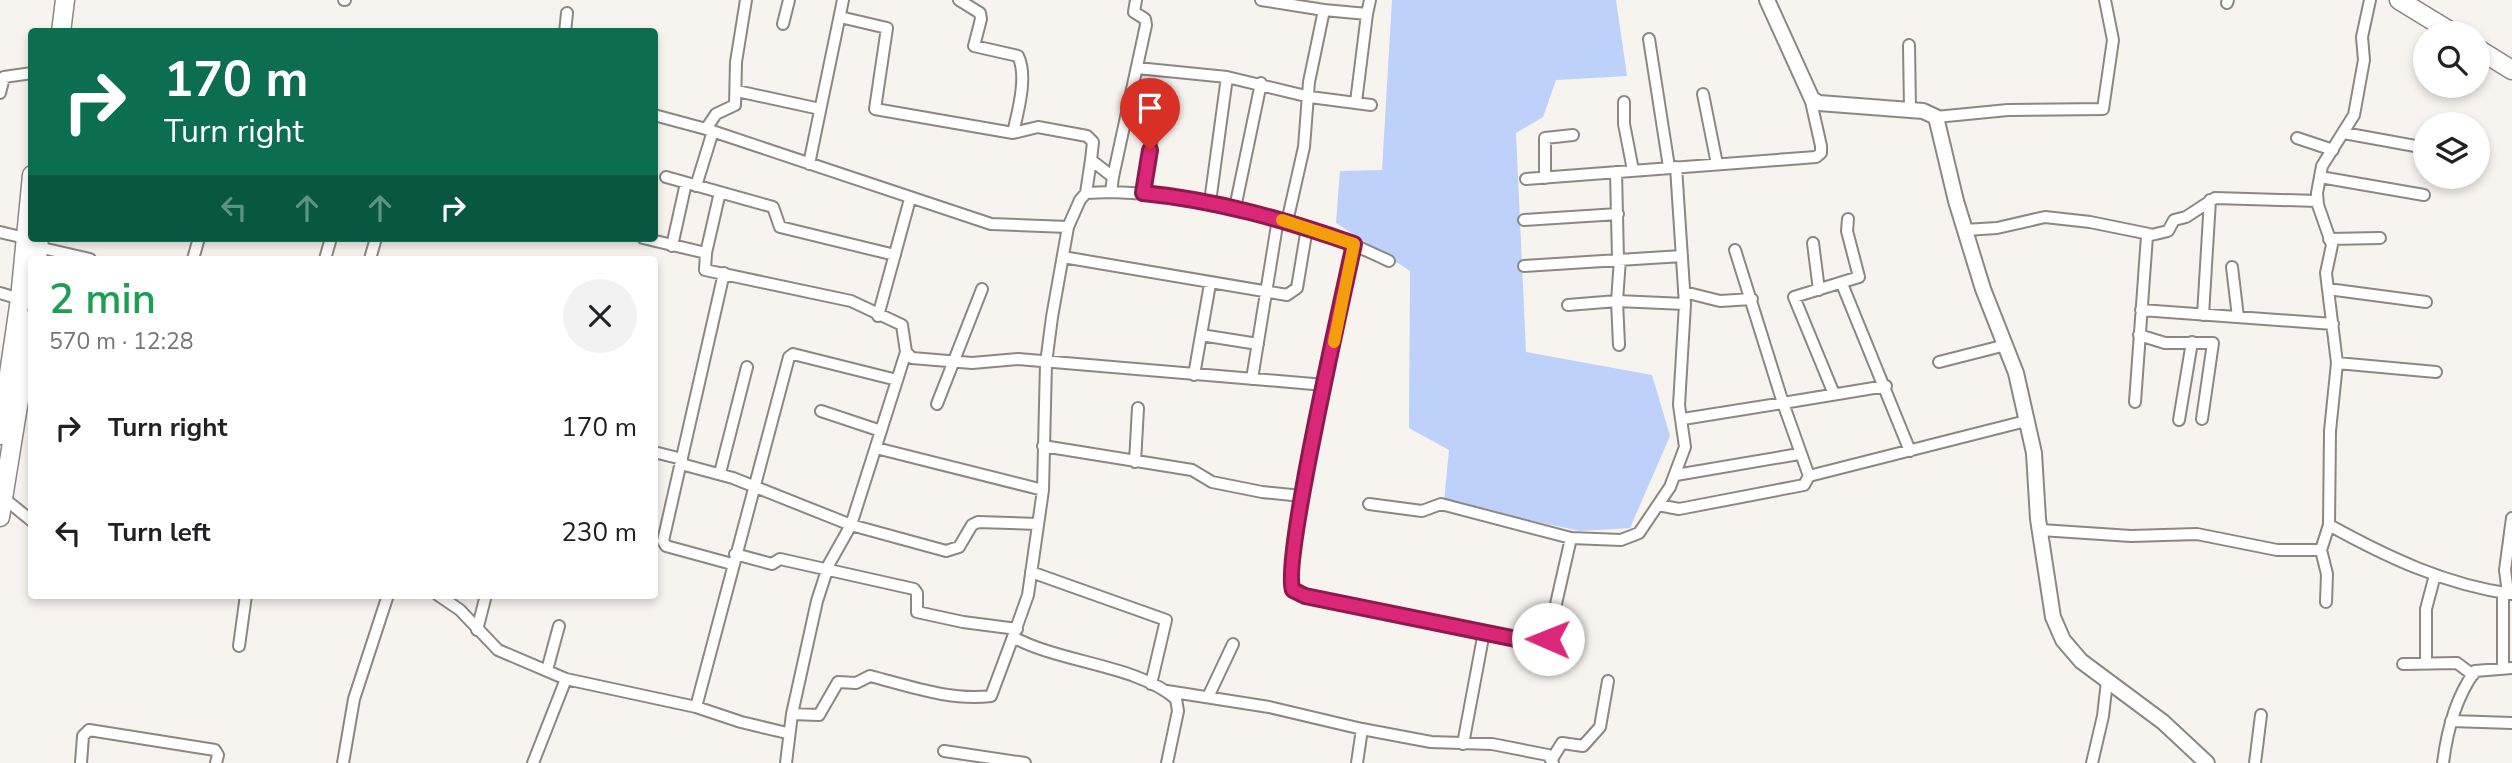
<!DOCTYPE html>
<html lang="en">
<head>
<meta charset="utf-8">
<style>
  :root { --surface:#fff; --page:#f2f2f2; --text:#202124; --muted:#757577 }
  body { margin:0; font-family:"Nunito Sans",sans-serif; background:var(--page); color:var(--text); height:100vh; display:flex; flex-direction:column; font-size:26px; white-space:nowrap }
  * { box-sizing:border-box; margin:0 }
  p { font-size:23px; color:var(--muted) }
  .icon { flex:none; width:38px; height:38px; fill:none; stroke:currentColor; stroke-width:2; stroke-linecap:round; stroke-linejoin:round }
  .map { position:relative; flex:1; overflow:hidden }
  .drawer { position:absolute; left:28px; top:256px; width:630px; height:343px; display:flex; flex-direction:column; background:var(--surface); border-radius:7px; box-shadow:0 4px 10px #0003 }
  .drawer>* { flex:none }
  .hud { position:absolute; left:28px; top:28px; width:630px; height:214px; border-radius:7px; box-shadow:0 4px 10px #0003; background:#0b6e4f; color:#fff; overflow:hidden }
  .fabs { position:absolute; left:2413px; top:21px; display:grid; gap:14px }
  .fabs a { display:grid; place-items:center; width:77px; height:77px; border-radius:50%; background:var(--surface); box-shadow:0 4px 10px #0003; font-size:35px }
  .pin { position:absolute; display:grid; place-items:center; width:60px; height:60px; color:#fff; margin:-72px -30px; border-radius:50% 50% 50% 0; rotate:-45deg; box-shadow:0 0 7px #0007 }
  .pin .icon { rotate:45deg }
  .me { position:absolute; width:77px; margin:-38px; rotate:271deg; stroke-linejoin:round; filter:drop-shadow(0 0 5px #0008) }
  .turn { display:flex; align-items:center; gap:24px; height:147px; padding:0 21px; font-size:32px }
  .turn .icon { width:91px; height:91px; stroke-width:2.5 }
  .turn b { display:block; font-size:49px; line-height:60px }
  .lanes { display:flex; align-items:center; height:66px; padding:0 21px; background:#0003; justify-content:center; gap:35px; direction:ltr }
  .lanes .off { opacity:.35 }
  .round { display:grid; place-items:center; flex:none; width:74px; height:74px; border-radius:37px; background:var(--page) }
  .overview { display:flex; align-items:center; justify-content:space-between; height:119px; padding:0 21px }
  h1 { font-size:42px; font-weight:600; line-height:52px; color:#1e9e55 }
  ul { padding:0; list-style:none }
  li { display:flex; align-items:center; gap:21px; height:105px; padding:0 21px }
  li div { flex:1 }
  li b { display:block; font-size:26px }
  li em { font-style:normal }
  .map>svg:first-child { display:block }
  .water { fill:#bdd1fa }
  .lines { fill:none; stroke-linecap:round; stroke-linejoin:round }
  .minor-casing { stroke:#8b8884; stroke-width:14 }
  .tertiary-casing { stroke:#8b8884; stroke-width:18 }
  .primary-casing { stroke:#8b8884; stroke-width:21 }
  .trunk-casing { stroke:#8b8884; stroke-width:21 }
  .minor { stroke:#fff; stroke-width:10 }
  .tertiary { stroke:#fff; stroke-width:14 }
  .primary { stroke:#fff; stroke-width:18 }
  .trunk { stroke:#fff; stroke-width:18 }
  .route-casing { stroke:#8e194d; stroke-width:18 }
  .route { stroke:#db2777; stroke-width:12 }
  .slow { stroke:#f59e0b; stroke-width:12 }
</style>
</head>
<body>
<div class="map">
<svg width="2512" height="763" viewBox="0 0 2512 763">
  <rect width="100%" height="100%" fill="#f7f3ef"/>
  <path class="water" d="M 1392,0 L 1616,0 L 1627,76 L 1556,80 L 1543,117 L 1516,133 L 1526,352 L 1652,375 L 1670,436 L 1630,528 L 1580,531 L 1444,502 L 1449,450 L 1409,428 L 1410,271 L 1336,223 L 1340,171 L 1382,170 Z"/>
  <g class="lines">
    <g class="minor-casing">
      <path id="minor" d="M 344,0 L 345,0
        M 959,0 L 980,13 L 981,19 L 974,46 L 1018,56 C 1028,76 1018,111 1013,133
        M 1261,0 L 1324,10 L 1309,82 L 1304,147 L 1287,222
        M 2227,3 L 2228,0
        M 1324,10 L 1367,14 L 1370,0
        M 840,17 L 887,28 L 875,109 L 1013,133 L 1038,127 L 1087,136 L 1093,142 L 1091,160 L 1113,177 L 1111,192 L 1086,193 L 1080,200 L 1068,227 L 1052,317 L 1046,363 L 1043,490 L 1028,595 L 1013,637 C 1060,663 1138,665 1176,699 L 1178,711 L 1167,763
        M 783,24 L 789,0
        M 565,32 L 567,13
        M 1649,39 L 1669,167
        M 1909,45 L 1910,110
        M 1137,68 L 1227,77 L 1310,97 L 1371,105
        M 737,91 L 820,109
        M 0,93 L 4,77 L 32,73
        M 1703,94 L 1717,164
        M 1356,102 L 1367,14
        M 1624,102 L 1624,124 L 1633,170
        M 654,115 L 706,129 L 991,224 L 1068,227
        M 1936,117 L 2008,110 L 2103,109 L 2113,40 L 2105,0
        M 706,129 L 716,114 L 735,105 L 736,62 L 746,0
        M 2344,133 L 2426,148
        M 2297,138 L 2333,150
        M 809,164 L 843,0
        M 1616,172 L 1618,259
        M 666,177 L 773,207 L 780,227 L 895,255
        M 1113,177 L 1146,25 L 1145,19 L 1134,12 L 1136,0
        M 2320,177 L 2424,195
        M 1545,178 L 1545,138 L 1573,135
        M 1526,179 L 1816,157 L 1821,153 L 1821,146 L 1810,97
        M 696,186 L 713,131
        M 1111,192 C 1207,195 1302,219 1389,261
        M 1086,193 L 1091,160
        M 1143,193 L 1157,108
        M 1210,202 L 1227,77
        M 1235,208 L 1261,83
        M 1524,220 L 1618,214
        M 1965,230 L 1997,228 L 2045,217 L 2090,222 L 2149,234
        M 0,232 L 25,238
        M 643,238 L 706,253 L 720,192
        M 2329,239 L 2380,238
        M 1813,243 L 1819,290
        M 1354,244 C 1344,292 1281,565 1293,590 L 1305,596 L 1541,644 L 1548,639 L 1571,538 L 1441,504 L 1422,511 L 1369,504
        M 672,246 L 686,183
        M 38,247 L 90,259
        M 1735,250 L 1783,403 L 1886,386
        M 706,253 L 705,270 L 851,301 L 902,325 L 906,352 L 912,358 L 972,363 L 1018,359 L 1325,385
        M 1063,257 L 1287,295 L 1297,288 L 1307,228
        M 193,259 L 199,238
        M 325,259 L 331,238
        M 370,259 L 376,238
        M 1524,266 L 1682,256
        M 2232,267 L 2238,317
        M 724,273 L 663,541 L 666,546 L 732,564
        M 1842,284 L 1910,451
        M 2328,289 L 2426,302
        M 1684,292 L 1720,301 L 1752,299
        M 0,293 L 20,299
        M 1568,305 L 1617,301 L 1685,304
        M 2141,310 L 2333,324
        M 2203,315 L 2210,200
        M 878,316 L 910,199
        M 1201,335 L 1258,344
        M 2139,335 L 2165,343 L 2213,343 L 2202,419
        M 1619,345 L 1617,301 L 1620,259
        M 906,352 L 851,525 L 829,564 L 817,601 L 792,714 L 819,715 L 838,682 L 856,683 L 870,676 C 909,686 950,701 991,696 L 1013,637
        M 1939,362 L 2002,346
        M 2337,363 L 2436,372
        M 1194,375 L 1210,284
        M 1252,379 L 1278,219
        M 1834,394 L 1794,297 L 1859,277 L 1847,231 L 1848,219
        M 2135,402 L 2147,236 L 2168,231 L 2174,220 L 2186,217 L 2215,198 L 2317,201
        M 937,404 L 982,289
        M 821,411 L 881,431
        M 1683,419 L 1783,403 L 1809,476 L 2026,421
        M 2179,420 L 2192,342
        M 1043,446 L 1192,470 L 1212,482 L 1262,492 L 1302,496
        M 876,448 L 1043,490
        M 654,452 L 682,459
        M 1135,462 L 1138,408
        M 681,464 L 733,478 L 851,525 L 946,551 L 959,547 L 972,525 L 978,522 L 1038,524
        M 720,473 L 747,367
        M 1676,475 L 1799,454
        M 1,496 L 32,521
        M 1658,505 L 1679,509 L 1804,485 L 1809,476
        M 2329,525 C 2387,557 2446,585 2512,594
        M 2041,530 L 2131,536 L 2197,534 L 2277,550 L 2321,550 L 2327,574 L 2326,602
        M 1571,538 L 1621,540 L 1639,533 L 1670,487 L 1685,447 L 1679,405 L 1685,304 L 1676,167
        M 2321,550 L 2329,525 L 2330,431 L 2337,363 L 2326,273 L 2332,245 L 2318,205 L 2317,193 L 2322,166 L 2354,115 L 2364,60 L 2362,37 L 2370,0
        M 735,554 L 772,564 L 780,559 L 914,589 L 917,593 L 917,612 L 963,622 L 1017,629
        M 1031,572 L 1166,620 L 1151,684
        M 2503,593 L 2503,668
        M 2508,593 L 2505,570 L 2512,518
        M 438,595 L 460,610 L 498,650 L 566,679 L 696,707 L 741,722 L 787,733
        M 477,630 L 486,595
        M 239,646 L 246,595
        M 2426,663 L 2426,609 L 2435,575
        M 2403,664 L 2457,663 L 2473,675
        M 547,670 L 559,626
        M 1167,691 L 1269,707 L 1362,729 L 1357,763
        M 1208,697 L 1233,644
        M 696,707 L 789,357 L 793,354 L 897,380
        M 2451,721 L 2512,723
        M 1362,729 L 1431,742 L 1492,744 L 1548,755 L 1553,763
        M 1463,744 L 1484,632
        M 944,751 L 1025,763
        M 1552,759 L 1562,743 L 1583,746 L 1600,727 L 1608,681
        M 81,763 L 83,736 L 89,730 L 215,750 L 218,755 L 216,763
        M 343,763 L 354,699 L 388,595
        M 533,763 L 566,679
        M 786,763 L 792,714
        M 2092,763 L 2103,716 L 2107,681
        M 2255,763 L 2261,715
        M 2443,763 C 2447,731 2456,697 2475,671 L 2512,668"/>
    </g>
    <g class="tertiary-casing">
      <path id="tertiary" d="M 1767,0 L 1812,99 L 1819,103 L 1923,111 L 1936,117 L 1956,201 L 1983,289 L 2016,373 L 2034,453 L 2038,519 L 2053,617 L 2063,640 L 2081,661 L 2163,722 L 2207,763"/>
    </g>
    <g class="primary-casing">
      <path id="primary" d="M 2399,0 L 2453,33
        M 2478,49 L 2512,70"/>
    </g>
    <g class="trunk-casing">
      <path id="trunk" d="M 61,32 L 65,0
        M 37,259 L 39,238
        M 0,435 L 20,299 L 32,175
        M 0,517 L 32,319"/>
    </g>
    <use href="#minor" class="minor"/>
    <use href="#tertiary" class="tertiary"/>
    <use href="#primary" class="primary"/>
    <use href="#trunk" class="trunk"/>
  </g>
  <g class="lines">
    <g class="route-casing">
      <path id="route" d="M 1150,150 L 1143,193 C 1216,200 1285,220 1354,244 C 1344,291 1281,566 1293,590 L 1305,596 L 1541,644 L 1548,639"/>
    </g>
    <use href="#route" class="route"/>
    <path class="slow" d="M 1282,220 L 1354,244 L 1334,342"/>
  </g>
</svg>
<div class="fabs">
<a><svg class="icon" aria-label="search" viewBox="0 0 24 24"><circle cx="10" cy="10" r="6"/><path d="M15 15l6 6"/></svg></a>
<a><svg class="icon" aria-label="layers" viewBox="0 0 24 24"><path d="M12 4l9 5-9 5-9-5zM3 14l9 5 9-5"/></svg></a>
</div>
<div class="pin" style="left:1150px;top:150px;background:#d93025"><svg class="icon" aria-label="arrive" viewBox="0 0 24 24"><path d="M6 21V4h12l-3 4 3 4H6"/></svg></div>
<svg class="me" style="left:1548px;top:639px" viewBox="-20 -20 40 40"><circle r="19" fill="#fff"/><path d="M0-13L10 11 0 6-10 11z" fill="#db2777"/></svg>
<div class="hud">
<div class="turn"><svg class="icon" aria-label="right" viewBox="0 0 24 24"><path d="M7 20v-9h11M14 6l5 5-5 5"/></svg><div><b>170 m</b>Turn right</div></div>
<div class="lanes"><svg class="icon off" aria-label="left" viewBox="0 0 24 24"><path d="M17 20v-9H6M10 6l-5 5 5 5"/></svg><svg class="icon off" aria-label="ahead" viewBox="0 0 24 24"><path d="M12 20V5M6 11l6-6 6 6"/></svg><svg class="icon off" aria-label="ahead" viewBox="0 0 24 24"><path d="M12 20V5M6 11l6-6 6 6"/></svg><svg class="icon" aria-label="right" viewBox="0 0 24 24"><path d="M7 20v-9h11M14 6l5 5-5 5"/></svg></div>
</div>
<section class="drawer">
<div class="overview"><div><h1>2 min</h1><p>570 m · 12:28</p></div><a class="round"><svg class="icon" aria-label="close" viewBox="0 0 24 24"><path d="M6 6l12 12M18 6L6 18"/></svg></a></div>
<ul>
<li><svg class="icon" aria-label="right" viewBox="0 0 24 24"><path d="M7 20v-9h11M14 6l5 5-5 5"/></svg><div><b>Turn right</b></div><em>170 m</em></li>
<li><svg class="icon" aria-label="left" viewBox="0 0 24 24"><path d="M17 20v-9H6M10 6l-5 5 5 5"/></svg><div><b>Turn left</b></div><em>230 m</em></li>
</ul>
</section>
</div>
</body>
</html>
